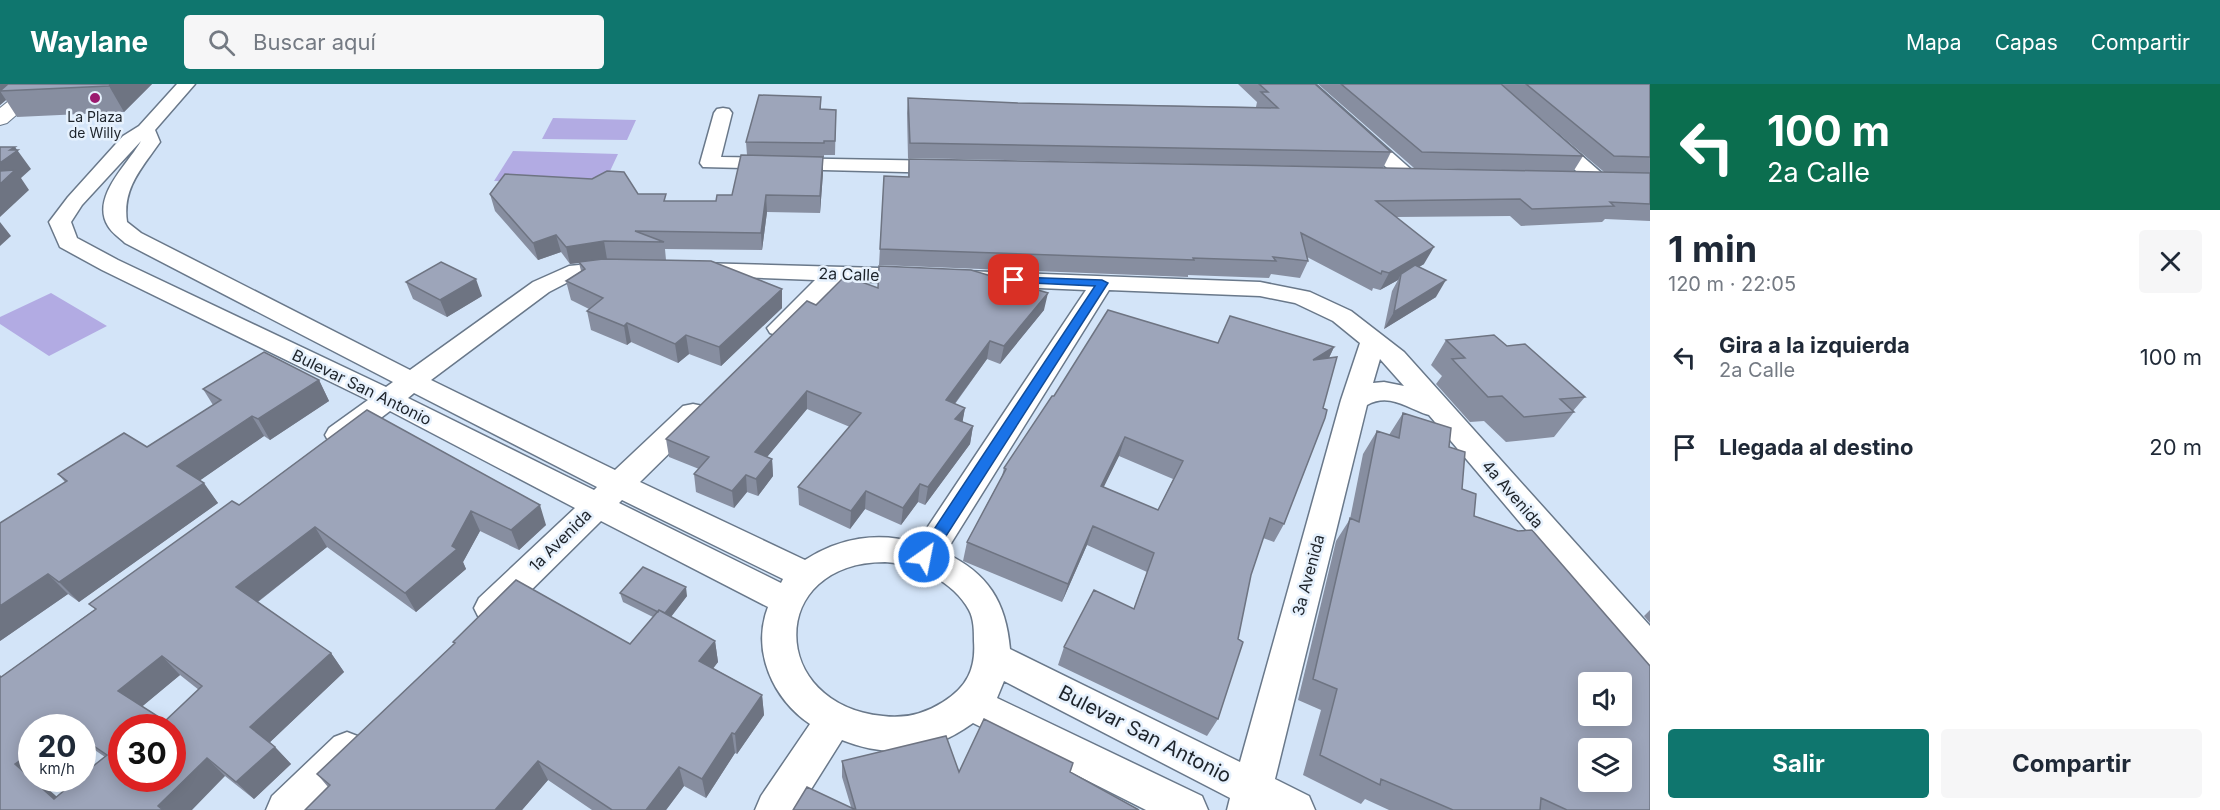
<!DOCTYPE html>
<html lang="es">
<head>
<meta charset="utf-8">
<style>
  :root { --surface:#fff; --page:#f6f6f7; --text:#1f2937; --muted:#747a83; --accent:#0f766e }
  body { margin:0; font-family:Inter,sans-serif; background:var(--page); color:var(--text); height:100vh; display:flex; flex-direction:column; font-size:22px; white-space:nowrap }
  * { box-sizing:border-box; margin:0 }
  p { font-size:20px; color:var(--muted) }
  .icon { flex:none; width:33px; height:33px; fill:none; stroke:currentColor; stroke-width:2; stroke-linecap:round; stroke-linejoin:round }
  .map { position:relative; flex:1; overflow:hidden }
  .details { display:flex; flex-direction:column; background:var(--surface); width:570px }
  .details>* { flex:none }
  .banner { background:#0b6e4f; color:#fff; overflow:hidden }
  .fabs { position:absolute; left:1578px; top:588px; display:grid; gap:12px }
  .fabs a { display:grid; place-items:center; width:54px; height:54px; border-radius:6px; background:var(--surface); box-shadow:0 3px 15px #0003; font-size:30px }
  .speed { position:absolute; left:18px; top:630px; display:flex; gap:12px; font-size:30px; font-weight:700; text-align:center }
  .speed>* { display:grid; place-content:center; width:78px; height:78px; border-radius:50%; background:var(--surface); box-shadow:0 3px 15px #0003; line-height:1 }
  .speed small { font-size:15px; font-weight:400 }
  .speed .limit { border:9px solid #d22; background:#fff; color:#111 }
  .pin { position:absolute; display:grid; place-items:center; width:51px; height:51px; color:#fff; margin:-26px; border-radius:12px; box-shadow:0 3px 9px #0006 }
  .me { position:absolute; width:66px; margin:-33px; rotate:33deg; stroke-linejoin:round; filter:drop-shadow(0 0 4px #0008) }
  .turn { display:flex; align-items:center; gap:21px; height:126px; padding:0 18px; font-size:27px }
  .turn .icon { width:78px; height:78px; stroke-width:2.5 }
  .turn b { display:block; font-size:42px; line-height:51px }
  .round { display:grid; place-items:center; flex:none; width:63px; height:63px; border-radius:6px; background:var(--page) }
  .overview { display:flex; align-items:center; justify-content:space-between; height:102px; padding:0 18px }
  h1 { font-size:36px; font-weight:700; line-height:45px }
  .primary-button { display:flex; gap:12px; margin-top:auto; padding:12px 18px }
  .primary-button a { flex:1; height:69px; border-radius:6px; background:var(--accent); color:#fff; font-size:24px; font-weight:700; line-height:69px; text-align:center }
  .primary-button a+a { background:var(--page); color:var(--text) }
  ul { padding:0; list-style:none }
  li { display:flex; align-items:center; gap:18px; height:90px; padding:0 18px }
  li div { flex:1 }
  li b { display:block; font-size:22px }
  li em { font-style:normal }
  header { display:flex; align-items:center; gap:36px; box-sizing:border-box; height:84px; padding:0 30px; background:var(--accent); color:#fff }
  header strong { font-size:28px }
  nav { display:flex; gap:33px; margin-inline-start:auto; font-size:21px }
  .search { width:420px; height:54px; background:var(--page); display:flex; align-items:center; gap:15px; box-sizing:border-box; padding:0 21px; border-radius:6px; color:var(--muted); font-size:22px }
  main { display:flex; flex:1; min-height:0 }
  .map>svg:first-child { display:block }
  .green { fill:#b2abe3 }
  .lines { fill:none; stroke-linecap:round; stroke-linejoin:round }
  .street-casing { stroke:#69788a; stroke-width:3 }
  .secondary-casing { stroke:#69788a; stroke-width:2 }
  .street { fill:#fff; fill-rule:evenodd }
  .secondary { fill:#fff; fill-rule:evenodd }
  .wall { fill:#878ea0; fill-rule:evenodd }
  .shaded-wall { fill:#6e7482 }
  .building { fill:#9da5ba; stroke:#6e7482; stroke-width:1.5; fill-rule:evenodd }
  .route { fill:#1a73e8; stroke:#114b97; stroke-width:1.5 }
  .poi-dot { fill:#9b1a6f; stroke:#e6f1fd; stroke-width:2 }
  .labels { text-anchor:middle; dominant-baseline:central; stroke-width:5; stroke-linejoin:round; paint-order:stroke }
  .far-poi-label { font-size:14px; fill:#1d232a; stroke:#e6f1fd }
  .street-label { font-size:16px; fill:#1d232a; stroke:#e6f1fd }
  .near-street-label { font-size:20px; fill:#1d232a; stroke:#e6f1fd }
</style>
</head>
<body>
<header>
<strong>Waylane</strong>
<div class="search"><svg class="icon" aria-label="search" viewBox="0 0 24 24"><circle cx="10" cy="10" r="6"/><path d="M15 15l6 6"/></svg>Buscar aquí</div>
<nav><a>Mapa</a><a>Capas</a><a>Compartir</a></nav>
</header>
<main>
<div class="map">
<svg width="1650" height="726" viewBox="0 0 1650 726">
  <rect width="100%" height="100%" fill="#d3e4f8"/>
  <path class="green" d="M 553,34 L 636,36 L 627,56 L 542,55 Z
    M 513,67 L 618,70 L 604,100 L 494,97 Z
    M 51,209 L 107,242 L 49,272 L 0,240 L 0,233 Z"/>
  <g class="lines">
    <g class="street-casing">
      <path id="street" d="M 177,0 L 195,0 L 155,46 L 160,58 C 142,84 122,104 127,138 L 141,149 L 410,286 L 533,198 L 569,182 L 619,177 L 627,179 L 630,184 L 627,189 L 574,195 L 549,208 L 431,296 L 615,386 L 683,322 L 693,320 L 703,322 L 707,329 L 703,336 L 640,398 L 805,476 C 839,454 878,447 917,459 L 1086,206 L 965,201 L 957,199 L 953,194 L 957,189 L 965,187 L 1260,198 L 1310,208 L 1351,227 L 1404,268 L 1650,542 L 1650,582 L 1638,578 L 1429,331 C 1408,325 1390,308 1367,321 L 1275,695 L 1309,712 L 1315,726 L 1227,726 L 1230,714 L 1004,597 L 997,614 L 1202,712 L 1208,726 L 1146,726 L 973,639 C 931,669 890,675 842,656 L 798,726 L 755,726 L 761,712 L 810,640 C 773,615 751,567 768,523 L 601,437 L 503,534 L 491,538 L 479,534 L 474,524 L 479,514 L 575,424 L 390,327 L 349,358 L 339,361 L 329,358 L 325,351 L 329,344 L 368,316 L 102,186 L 60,163 L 49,138 L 68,113 L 123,52 L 139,42 ZM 141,57 C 129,79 90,113 108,142 C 112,149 120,154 125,159 L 393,298 L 386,303 L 118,176 L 77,154 L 71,138 L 82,121 ZM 1109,206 L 1260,212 L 1295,219 L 1333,237 L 1360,259 L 1341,316 L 1240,678 L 1010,565 C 1006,518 988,489 945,469 ZM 1380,275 L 1404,302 L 1384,298 L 1373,299 ZM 414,309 L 597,403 L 594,406 L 408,314 ZM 622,416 L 783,495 L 781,499 L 619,419 ZM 885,478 C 916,479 954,498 969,526 C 974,535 974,547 974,557 C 976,585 967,603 943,618 C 924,630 905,635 883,632 C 768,621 766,478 885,478 Z
        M 1296,0 L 1315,0 L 1414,88 L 1417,92 L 1414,96 L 1400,96 Z
        M 723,24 L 729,25 L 732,29 L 721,73 L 946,77 L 953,79 L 956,83 L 953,87 L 946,89 L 703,83 L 700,79 L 714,29 L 717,25 Z
        M 1550,48 L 1557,50 L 1605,92 L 1608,96 L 1605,100 L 1591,100 L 1543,58 L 1541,54 L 1543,50 Z
        M 698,179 L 916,185 L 924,187 L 928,192 L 924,197 L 916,199 L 841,197 L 788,249 L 779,252 L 770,249 L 767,244 L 815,196 L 690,191 L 687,186 L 690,181 Z
        M 347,648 L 360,653 L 366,666 L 360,679 L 314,726 L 266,726 L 272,712 L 334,653 Z"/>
    </g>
    <g class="secondary-casing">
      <path id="secondary" d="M 30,0 L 52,0 L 7,39 L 0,41 L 0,24 Z"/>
    </g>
    <use href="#street" class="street"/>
    <use href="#secondary" class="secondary"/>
  </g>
  <path class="wall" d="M 0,0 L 152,0 L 124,28 L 17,33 L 6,16 L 0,21 Z
    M 1238,0 L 1315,0 L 1391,68 L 1383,84 L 908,74 L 907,29 L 908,14 L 1018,19 L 1256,23 L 1257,18 Z
    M 1318,0 L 1650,0 L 1650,89 L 1604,88 L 1513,11 L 1583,72 L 1573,88 L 1650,89 L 1650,137 L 1605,135 L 1602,138 L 1521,142 L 1510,132 L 1396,133 L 1424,180 L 1419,183 L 1436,213 L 1384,245 L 1392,207 L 1398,196 L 1380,206 L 1373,204 L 1372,207 L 1307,173 L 1308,177 L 1300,194 L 1271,190 L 1269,194 L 1188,191 L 1188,193 L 879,181 L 884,92 L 908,93 L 909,75 L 1555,87 L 1414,84 Z
    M 821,13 L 821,25 L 836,26 L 835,71 L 824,71 L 824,73 L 823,73 L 823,89 L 820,129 L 767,128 L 762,166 L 665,165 L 666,176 L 782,205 L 782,224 L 721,282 L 689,270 L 678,279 L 631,258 L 627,261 L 591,246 L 587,227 L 589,225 L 571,216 L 566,197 L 581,187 L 579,179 L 570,180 L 561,168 L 538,176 L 495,127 L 490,110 L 638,110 L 666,117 L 716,117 L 732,111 L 747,71 L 746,58 Z
    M 406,198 L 482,212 L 447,233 L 413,215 Z
    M 878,204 L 1044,226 L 1000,280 L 987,275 L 955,320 L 965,324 L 962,338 L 973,342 L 970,360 L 925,421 L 918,418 L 901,441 L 865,425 L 850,445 L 799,421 L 798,403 L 850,343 L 807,325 L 767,373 L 772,375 L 773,392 L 758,412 L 747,408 L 734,424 L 696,408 L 694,390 L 699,385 L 669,373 L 666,355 L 816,221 Z
    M 1446,256 L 1507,262 L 1585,313 L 1573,327 L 1574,328 L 1554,353 L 1506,358 L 1484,337 L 1470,338 L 1436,300 L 1442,292 L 1431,281 Z
    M 1218,259 L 1334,263 L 1329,274 L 1284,440 L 1274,458 L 1263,454 L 1251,491 L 1218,635 L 1207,652 L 1058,581 L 1064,563 L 1134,524 L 1147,488 L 1087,461 L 1062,518 L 963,477 L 967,458 L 1002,392 L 1004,384 L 1054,312 ZM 1119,372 L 1173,395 L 1158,426 L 1103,403 Z
    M 319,296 L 329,317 L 270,356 L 264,352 L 200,396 L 218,419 L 79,518 L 68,510 L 0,557 L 65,398 L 58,390 L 147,363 L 213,321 L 203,305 Z
    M 367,326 L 546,441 L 519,466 L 480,447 L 463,478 L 466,485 L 416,528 L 327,463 L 258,518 L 331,569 L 344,588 L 270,658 L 275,663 L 291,680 L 254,715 L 225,692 L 0,726 L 1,593 L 95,525 L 89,520 L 239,421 ZM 180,591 L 199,606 L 165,637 L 142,622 ZM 32,644 L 82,644 L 82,663 L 86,660 L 105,673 L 57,713 L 40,698 Z
    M 1403,329 L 1449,363 L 1462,405 L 1474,432 L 1650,726 L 1389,726 L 1365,715 L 1361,720 L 1303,691 L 1321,626 L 1298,616 L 1336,457 L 1350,435 L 1363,370 L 1377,347 L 1389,351 Z
    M 620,509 L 687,512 L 671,533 L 715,557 L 718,578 L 713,584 L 762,611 L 764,631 L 737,670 L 735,669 L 706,714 L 684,702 L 666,726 L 592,726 L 548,696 L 522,726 L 305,726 L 328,703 L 317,690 L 454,560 L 453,558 L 630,560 L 653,533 L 623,518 Z
    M 1650,526 L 1650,539 L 1644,532 Z
    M 842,677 L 959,688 L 1070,688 L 1139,726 L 793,726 L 851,723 L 842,693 Z"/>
  <path class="shaded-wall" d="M 0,0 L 18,0 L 0,7 Z
    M 111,0 L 152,0 L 124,28 L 109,2 Z
    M 0,7 L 6,16 L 0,21 Z
    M 15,63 L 31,85 L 21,94 L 29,106 L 0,133 L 0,79 L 10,66 Z
    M 823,73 L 823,89 L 820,129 L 820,112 Z
    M 766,111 L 767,128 L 762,166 L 761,149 Z
    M 0,138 L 11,152 L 0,162 Z
    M 556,151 L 561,168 L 538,176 L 533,159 Z
    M 604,157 L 607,175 L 570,180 L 566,163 Z
    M 1434,163 L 1424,180 L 1400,194 L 1401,190 L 1398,196 L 1380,206 L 1389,189 Z
    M 476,195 L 482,212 L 447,233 L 440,216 Z
    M 1446,196 L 1436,213 L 1384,245 L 1394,228 Z
    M 782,205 L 782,224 L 721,282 L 719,263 Z
    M 1048,209 L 1044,226 L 1000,280 L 1004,262 Z
    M 627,239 L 631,258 L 627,261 L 624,242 Z
    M 686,251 L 689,270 L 678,279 L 675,260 Z
    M 990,257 L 987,275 L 944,334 L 946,316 Z
    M 1334,263 L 1325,282 L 1313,276 Z
    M 319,296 L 329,317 L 270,356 L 258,335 Z
    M 807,307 L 807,325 L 757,385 L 755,368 Z
    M 965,324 L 962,341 L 955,335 Z
    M 252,332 L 264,352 L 192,402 L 177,382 Z
    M 973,342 L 970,360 L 925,421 L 928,403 Z
    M 1125,353 L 1119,372 L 1095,421 L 1101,402 Z
    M 772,375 L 773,392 L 758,412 L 756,395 Z
    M 746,391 L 747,408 L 734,424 L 732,407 Z
    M 204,399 L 218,419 L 79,518 L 59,498 Z
    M 920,400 L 918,418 L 901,441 L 903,424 Z
    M 866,407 L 865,425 L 850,445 L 851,427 Z
    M 540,421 L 546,441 L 519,466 L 511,446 Z
    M 471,427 L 480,447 L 463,478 L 466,485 L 416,528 L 405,509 L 452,462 Z
    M 1093,442 L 1087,461 L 1062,518 L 1068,500 Z
    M 315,443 L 327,463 L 252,522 L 236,503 Z
    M 48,490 L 68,510 L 0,557 L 0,522 Z
    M 686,503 L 687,512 L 666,539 L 664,531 Z
    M 715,557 L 718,578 L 703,598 L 699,577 Z
    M 331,569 L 344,588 L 267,661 L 250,643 Z
    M 162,572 L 180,591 L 138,626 L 118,607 Z
    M 762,611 L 764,631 L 737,670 L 735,650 Z
    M 732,649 L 735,669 L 706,714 L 702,695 Z
    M 82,657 L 86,660 L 82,663 Z
    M 275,663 L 291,680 L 254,715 L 236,698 Z
    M 32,668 L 32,694 L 15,680 Z
    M 207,674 L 225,692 L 192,726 L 163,726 L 158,722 Z
    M 538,677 L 548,696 L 522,726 L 495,726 Z
    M 679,683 L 684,702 L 666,726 L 646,726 Z
    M 32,694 L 44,694 L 40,698 L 72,726 L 54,715 Z"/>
  <path class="building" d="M 8,0 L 111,0 L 109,2 L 0,7 Z
    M 1259,0 L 1315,0 L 1391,68 L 910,59 L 908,14 L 1018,19 L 1278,24 L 1261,8 L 1268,8 Z
    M 1341,0 L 1501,0 L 1583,72 L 1422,68 Z
    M 1526,0 L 1650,0 L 1650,73 L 1614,72 Z
    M 759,11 L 821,13 L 820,25 L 836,26 L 835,57 L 824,57 L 824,59 L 746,58 Z
    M 0,63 L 15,63 L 10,66 L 18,66 L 0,79 Z
    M 741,71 L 823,73 L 820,112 L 766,111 L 761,149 L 635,147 L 664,158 L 604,157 L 566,163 L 556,151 L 533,159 L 490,110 L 505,90 L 592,95 L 607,87 L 624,88 L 638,110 L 666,110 L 664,117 L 716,117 L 717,111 L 732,111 Z
    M 909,75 L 1650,89 L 1650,120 L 1610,118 L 1614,122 L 1532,125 L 1520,115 L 1376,117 L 1434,163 L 1389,189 L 1382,187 L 1381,190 L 1301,149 L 1308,177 L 1273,173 L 1276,177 L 1193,174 L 1194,176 L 880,165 L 884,92 L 909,93 Z
    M 15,86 L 0,100 L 0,87 Z
    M 603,175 L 711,177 L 782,205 L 719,263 L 686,251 L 675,260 L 627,239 L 624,242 L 587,227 L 603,214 L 566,197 L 585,185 L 579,178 Z
    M 441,178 L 476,195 L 440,216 L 406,198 Z
    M 1415,181 L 1446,196 L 1394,228 L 1401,190 Z
    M 879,182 L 971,186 L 1048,209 L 1004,262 L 990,257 L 946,316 L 965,324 L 955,335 L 973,342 L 928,403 L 920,400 L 903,424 L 866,407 L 851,427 L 798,403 L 861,329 L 807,307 L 755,368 L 772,375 L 756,395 L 746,391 L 732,407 L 694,390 L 709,373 L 666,355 L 807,217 L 816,221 L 845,192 L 878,204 Z
    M 1108,226 L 1218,259 L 1230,232 L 1334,263 L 1313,276 L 1337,273 L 1323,324 L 1327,326 L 1325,334 L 1284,440 L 1270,434 L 1251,491 L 1238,555 L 1243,558 L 1218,635 L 1064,563 L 1094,506 L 1134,525 L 1154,469 L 1093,442 L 1068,500 L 967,458 L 1006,385 L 1004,384 L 1052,312 L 1054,312 ZM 1125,353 L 1183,377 L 1158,426 L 1101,402 Z
    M 1494,251 L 1507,262 L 1525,260 L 1585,313 L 1560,315 L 1574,328 L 1524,333 L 1502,312 L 1488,313 L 1452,275 L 1465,274 L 1446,256 Z
    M 264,268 L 319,296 L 258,335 L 252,332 L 177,382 L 204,399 L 59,498 L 48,490 L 0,522 L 0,439 L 67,397 L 58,390 L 124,349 L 147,363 L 221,316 L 203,305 Z
    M 367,326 L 540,421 L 511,446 L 471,427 L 452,462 L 457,465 L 405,509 L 315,443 L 236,503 L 331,569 L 250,643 L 275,663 L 236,698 L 207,674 L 158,722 L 163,726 L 0,726 L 0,592 L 1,593 L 96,525 L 89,520 L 232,417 L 239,421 ZM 162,572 L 202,602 L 165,637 L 118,607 ZM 64,642 L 66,644 L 82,644 L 82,654 L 107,671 L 82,691 L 82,694 L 79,694 L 54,715 L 15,680 L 32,668 L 32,644 L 62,644 ZM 122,644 L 172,644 L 172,694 L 122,694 Z
    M 1403,329 L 1451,344 L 1449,363 L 1465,368 L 1462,405 L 1476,410 L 1474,432 L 1518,447 L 1532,446 L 1650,582 L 1650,726 L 1567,726 L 1541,714 L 1540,726 L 1453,726 L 1381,695 L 1380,701 L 1320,671 L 1337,605 L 1313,595 L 1350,434 L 1359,438 L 1377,347 L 1399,354 ZM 1588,598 L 1622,598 L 1622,632 L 1588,632 ZM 1588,664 L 1622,664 L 1622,698 L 1588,698 Z
    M 643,483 L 686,503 L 665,529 L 659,526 L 658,528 L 620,509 Z
    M 516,496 L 630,560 L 659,526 L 715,557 L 699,577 L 762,611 L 735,650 L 732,649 L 702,695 L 679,683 L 646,726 L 612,726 L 538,677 L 495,726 L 305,726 L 330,701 L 317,690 L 455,559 L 453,558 Z
    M 984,635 L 1073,679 L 1070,688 L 1139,726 L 793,726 L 807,703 L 856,726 L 842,677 L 946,652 L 959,688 Z"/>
  <path class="route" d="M 1014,193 L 1102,196 L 1108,199 L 930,477 L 919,477 L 917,473 L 919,468 L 1095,202 L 1010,198 L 1008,196 Z"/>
  <circle class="poi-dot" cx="95" cy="14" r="6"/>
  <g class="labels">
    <g class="far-poi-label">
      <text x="95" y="32">La Plaza<tspan x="95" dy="16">de Willy</tspan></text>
    </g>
    <g class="street-label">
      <text transform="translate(849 190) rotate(2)">2a Calle</text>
      <text transform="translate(362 303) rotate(26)">Bulevar San Antonio</text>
      <text transform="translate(1513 410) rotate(49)">4a Avenida</text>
      <text transform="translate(560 456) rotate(-45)">1a Avenida</text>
      <text transform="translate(1308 491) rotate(-75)">3a Avenida</text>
    </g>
    <g class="near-street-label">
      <text transform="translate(1145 650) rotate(27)">Bulevar San Antonio</text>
    </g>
  </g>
</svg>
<div class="fabs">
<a><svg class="icon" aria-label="sound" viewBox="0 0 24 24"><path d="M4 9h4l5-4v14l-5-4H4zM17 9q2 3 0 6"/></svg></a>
<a><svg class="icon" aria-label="layers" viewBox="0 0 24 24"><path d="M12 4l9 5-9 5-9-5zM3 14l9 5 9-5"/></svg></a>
</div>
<div class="speed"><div>20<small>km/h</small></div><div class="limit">30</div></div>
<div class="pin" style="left:1014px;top:196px;background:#d93025"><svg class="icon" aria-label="arrive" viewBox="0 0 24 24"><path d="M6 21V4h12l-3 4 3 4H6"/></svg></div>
<svg class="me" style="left:924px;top:473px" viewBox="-20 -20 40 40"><circle r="17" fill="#1a73e8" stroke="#fff" stroke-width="3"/><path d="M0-11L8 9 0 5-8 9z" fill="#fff"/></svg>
</div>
<section class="details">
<div class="banner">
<div class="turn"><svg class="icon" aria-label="left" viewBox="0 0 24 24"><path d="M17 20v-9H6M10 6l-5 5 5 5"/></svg><div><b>100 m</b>2a Calle</div></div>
</div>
<div class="overview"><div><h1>1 min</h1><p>120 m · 22:05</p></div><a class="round"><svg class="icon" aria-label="close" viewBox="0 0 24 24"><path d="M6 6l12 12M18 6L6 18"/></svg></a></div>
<ul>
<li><svg class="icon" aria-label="left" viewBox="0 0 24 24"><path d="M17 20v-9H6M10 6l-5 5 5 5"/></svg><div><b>Gira a la izquierda</b><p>2a Calle</p></div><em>100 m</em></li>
<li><svg class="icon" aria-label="arrive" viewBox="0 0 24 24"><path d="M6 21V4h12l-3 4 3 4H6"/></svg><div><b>Llegada al destino</b></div><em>20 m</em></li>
</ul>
<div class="primary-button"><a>Salir</a><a>Compartir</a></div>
</section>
</main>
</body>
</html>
